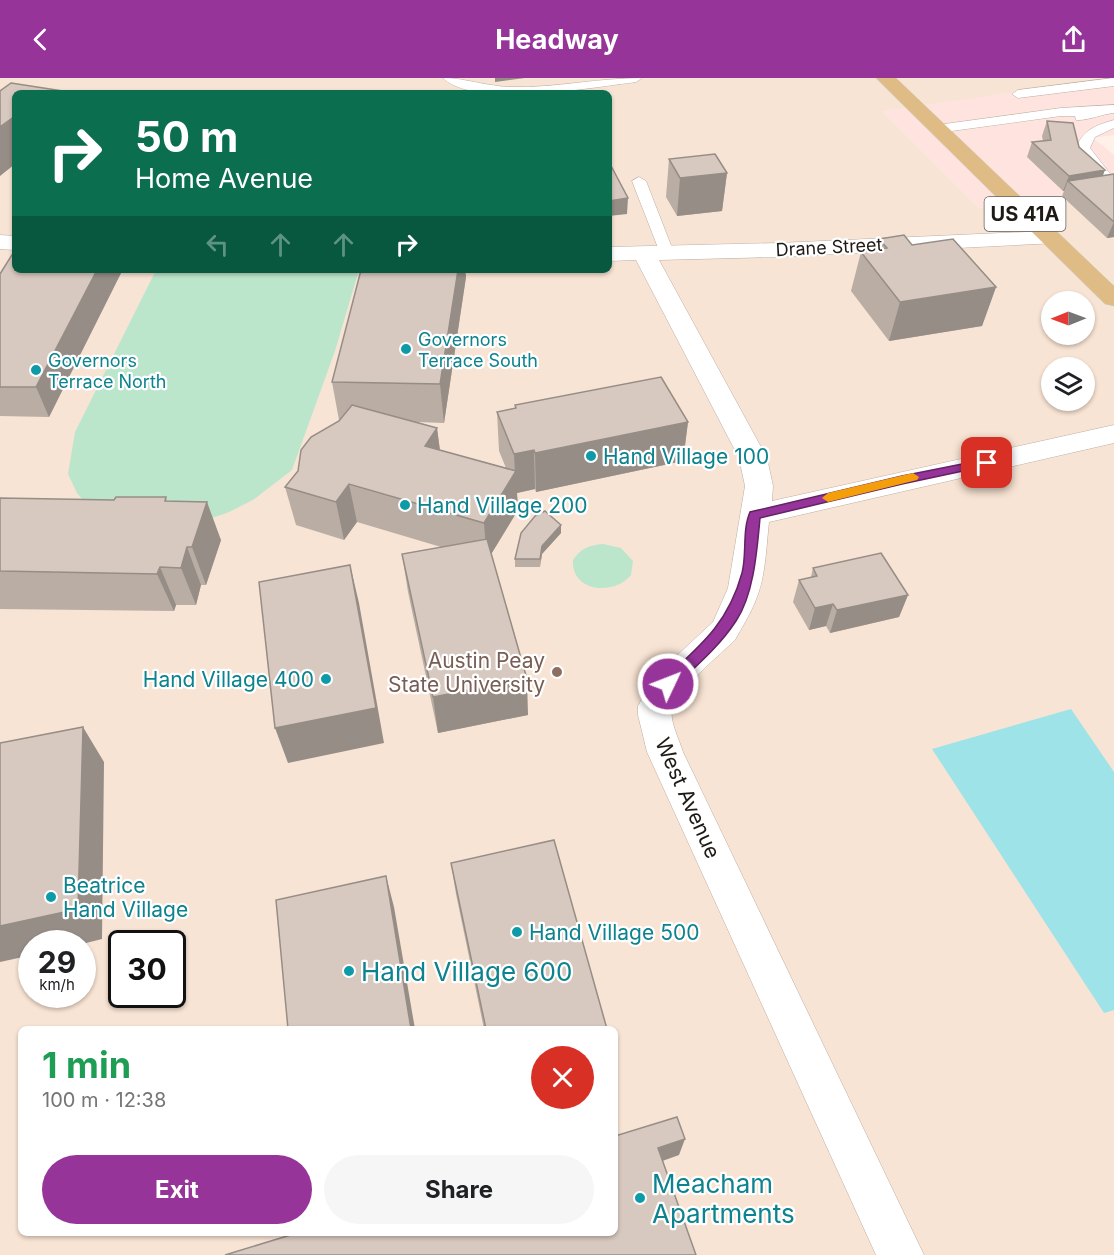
<!DOCTYPE html>
<html lang="en">
<head>
<meta charset="utf-8">
<style>
  :root { --surface:#fff; --page:#f6f6f6; --text:#202124; --muted:#757577; --accent:#96349a }
  body { margin:0; font-family:Inter,sans-serif; background:var(--page); color:var(--text); height:100vh; display:flex; flex-direction:column; font-size:22px; white-space:nowrap }
  * { box-sizing:border-box; margin:0 }
  p { font-size:20px; color:var(--muted) }
  .icon { flex:none; width:33px; height:33px; fill:none; stroke:currentColor; stroke-width:2; stroke-linecap:round; stroke-linejoin:round }
  .map { position:relative; flex:1; overflow:hidden }
  .drawer { position:absolute; left:18px; top:948px; width:600px; height:210px; display:flex; flex-direction:column; background:var(--surface); border-radius:9px; box-shadow:0 2px 4px #0004 }
  .drawer>* { flex:none }
  .guide { position:absolute; left:12px; top:12px; width:600px; height:183px; border-radius:9px; box-shadow:0 2px 4px #0004; background:#0b6e4f; color:#fff; overflow:hidden }
  .needle { width:39px; rotate:269deg }
  .fabs { position:absolute; left:1041px; top:213px; display:grid; gap:12px }
  .fabs a { display:grid; place-items:center; width:54px; height:54px; border-radius:50%; background:var(--surface); box-shadow:0 2px 4px #0004; font-size:30px }
  .speed { position:absolute; left:18px; top:852px; display:flex; gap:12px; font-size:30px; font-weight:700; text-align:center }
  .speed>* { display:grid; place-content:center; width:78px; height:78px; border-radius:50%; background:var(--surface); box-shadow:0 2px 4px #0004; line-height:1 }
  .speed small { font-size:15px; font-weight:400 }
  .speed .limit { border:3px solid #111; border-radius:9px; background:#fff; color:#111 }
  .pin { position:absolute; display:grid; place-items:center; width:51px; height:51px; color:#fff; margin:-26px; border-radius:12px; box-shadow:0 3px 9px #0006 }
  .me { position:absolute; width:66px; margin:-33px; rotate:47deg; stroke-linejoin:round; filter:drop-shadow(0 0 4px #0008) }
  .turn { display:flex; align-items:center; gap:21px; height:126px; padding:0 24px; font-size:27px }
  .turn .icon { width:78px; height:78px; stroke-width:2.5 }
  .turn b { display:block; font-size:42px; line-height:51px }
  .lanes { display:flex; align-items:center; height:57px; padding:0 24px; background:#0003; justify-content:center; gap:30px; direction:ltr }
  .lanes .off { opacity:.35 }
  .round { display:grid; place-items:center; flex:none; width:63px; height:63px; border-radius:32px; background:var(--page) }
  .overview { display:flex; align-items:center; justify-content:space-between; height:102px; padding:0 24px }
  h1 { font-size:36px; font-weight:700; line-height:45px; color:#1e9e55 }
  .cta { display:flex; gap:12px; margin-top:auto; padding:12px 24px }
  .cta a { flex:1; height:69px; border-radius:36px; background:var(--accent); color:#fff; font-size:24px; font-weight:700; line-height:69px; text-align:center }
  .cta a+a { background:var(--page); color:var(--text) }
  header { display:flex; justify-content:space-between; align-items:center; height:78px; padding:0 24px; background:var(--accent); color:#fff; font-size:27px; font-weight:700 }
  .map>svg:first-child { display:block }
  .commercial { fill:#fee3df }
  .built { fill:#f8e4d4; fill-rule:evenodd }
  .green { fill:#bce6cc }
  .water { fill:#9de3e7 }
  .lines { fill:none; stroke-linecap:round; stroke-linejoin:round }
  .lane-casing { stroke:#bbaea4; stroke-width:1 }
  .street-casing { stroke:#bbaea4; stroke-width:1 }
  .primary-casing { stroke:#d6d6d5; stroke-width:1 }
  .lane { fill:#fff; fill-rule:evenodd }
  .street { fill:#fff; fill-rule:evenodd }
  .primary { fill:#dfbb86; fill-rule:evenodd }
  .wall { fill:#b9ada4 }
  .shaded-wall { fill:#968d86 }
  .building { fill:#d7c9bf; stroke:#968d86; stroke-width:1.5 }
  .route { fill:#96349a; stroke:#622264; stroke-width:1.5 }
  .slow { fill:#f59e0b }
  .culture-dot { fill:#0f9aa8; stroke:#fff; stroke-width:2 }
  .education-dot { fill:#8d6e63; stroke:#fff; stroke-width:2 }
  .labels { text-anchor:middle; dominant-baseline:central; stroke-width:4.5; stroke-linejoin:round; paint-order:stroke }
  .far-street-label { font-size:18px; fill:#1e1a16; stroke:#fff }
  .far-culture-label { font-size:18px; fill:#0d838f; stroke:#fff; text-anchor:start }
  .shield { fill:#fff; stroke:#625f5c; stroke-width:1.5 }
  .shield-label { font-size:20px; font-weight:bold; fill:#1e1a16 }
  .culture-label { font-size:21px; fill:#0d838f; stroke:#fff; text-anchor:start }
  .education-label { font-size:21px; fill:#785e54; stroke:#fff; text-anchor:end }
  .street-label { font-size:21px; fill:#1e1a16; stroke:#fff }
  .near-culture-label { font-size:26px; fill:#0d838f; stroke:#fff; text-anchor:start }
</style>
</head>
<body>
<header><svg class="icon" aria-label="back" viewBox="0 0 24 24"><path d="M15 5l-7 7 7 7"/></svg>Headway<svg class="icon" aria-label="share" viewBox="0 0 24 24"><path d="M12 15V3M7 8l5-5 5 5M5 13v7h14v-7"/></svg></header>
<div class="map">
<svg width="1114" height="1177" viewBox="0 0 1114 1177">
  <rect width="100%" height="100%" fill="#fff1e7"/>
  <path class="commercial" d="M 1114,0 L 1114,57 L 1093,60 L 1114,77 L 1114,110 L 979,130 L 881,32 Z"/>
  <path class="built" d="M 0,0 L 1114,0 L 882,33 L 979,130 L 1114,110 L 1114,1177 L 0,1177 ZM 15,15 L 609,15 L 609,192 L 15,192 ZM 1052,224 L 1084,224 L 1084,256 L 1052,256 ZM 1052,290 L 1084,290 L 1084,322 L 1052,322 ZM 32,866 L 82,866 L 82,916 L 32,916 ZM 122,866 L 172,866 L 172,916 L 122,916 ZM 21,951 L 615,951 L 615,1155 L 21,1155 Z"/>
  <path class="green" d="M 156,192 L 359,192 L 335,273 L 292,392 L 253,422 L 227,435 L 193,446 L 94,435 L 77,415 L 68,396 L 75,354 Z
    M 603,466 L 621,470 L 633,483 L 631,497 C 614,518 571,514 573,482 C 580,471 589,467 603,466 Z"/>
  <path class="water" d="M 1071,631 L 1114,694 L 1114,932 L 1104,935 L 932,671 Z"/>
  <g class="lines">
    <g class="lane-casing">
      <path id="lane" d="M 443,0 C 466,0 488,9 512,9 C 555,10 598,0 642,0 L 636,4 C 594,9 474,31 443,0 Z
        M 1114,0 L 1114,8 L 1018,20 L 1012,16 L 1018,12 Z
        M 1114,27 L 1114,35 C 1102,36 1087,43 1076,42 L 1075,38 L 1061,38 L 937,55 L 931,51 L 937,47 L 1061,30 Z
        M 1114,42 L 1114,50 L 1095,59 L 1090,70 L 1111,97 L 1104,101 C 1091,97 1082,81 1076,70 C 1083,52 1096,47 1114,42 Z
        M 639,99 L 646,103 L 674,175 L 672,178 L 662,178 L 660,175 L 632,103 Z"/>
    </g>
    <g class="street-casing">
      <path id="street" d="M 1049,153 L 1057,155 L 1060,160 L 1057,165 L 778,179 L 659,182 L 767,380 L 773,408 L 772,423 L 1114,347 L 1114,365 L 769,444 C 766,470 766,499 755,524 C 750,537 742,549 735,562 C 723,574 675,614 672,629 C 669,642 679,661 683,674 L 924,1177 L 876,1177 L 647,674 L 638,637 L 638,628 L 656,597 L 713,544 L 728,510 L 745,408 L 739,380 L 636,182 L 609,183 L 609,169 L 778,165 Z
        M 0,157 L 15,158 L 15,172 L 0,171 Z"/>
    </g>
    <g class="primary-casing">
      <path id="primary" d="M 876,0 L 896,0 L 1114,208 L 1114,228 L 1105,226 Z"/>
    </g>
    <use href="#lane" class="lane"/>
    <use href="#street" class="street"/>
    <use href="#primary" class="primary"/>
  </g>
  <path class="wall" d="M 1047,43 L 1079,69 L 1103,97 L 1114,96 L 1114,159 L 1107,160 L 1062,118 L 1064,113 L 1063,113 L 1027,79 L 1032,64 L 1043,63 L 1042,58 Z
    M 669,81 L 727,95 L 722,133 L 677,138 L 666,119 Z
    M 879,161 L 912,167 L 996,209 L 982,248 L 889,263 L 851,213 L 861,174 L 876,172 Z
    M 361,192 L 465,192 L 466,199 L 444,345 L 417,344 L 437,350 L 440,372 L 506,390 L 499,373 L 497,334 L 515,330 L 515,327 L 688,344 L 683,383 L 536,414 L 535,411 L 517,415 L 518,432 L 491,476 L 528,637 L 438,655 L 408,514 L 402,476 L 441,469 L 357,444 L 344,462 L 296,447 L 285,409 L 339,342 L 332,304 Z
    M 122,193 L 49,339 L 0,338 L 0,196 Z
    M 166,419 L 167,423 L 221,462 L 206,507 L 201,507 L 196,527 L 176,527 L 174,533 L 0,531 L 0,420 L 114,422 Z
    M 561,447 L 561,455 L 542,476 L 540,489 L 515,489 L 515,481 Z
    M 813,490 L 908,517 L 899,539 L 830,555 L 826,548 L 809,552 L 793,524 L 799,502 L 811,499 Z
    M 451,785 L 607,951 L 484,951 L 456,816 Z"/>
  <path class="shaded-wall" d="M 495,0 L 525,0 L 495,4 Z
    M 15,38 L 15,86 L 0,98 L 0,49 Z
    M 1105,92 L 1099,108 L 1068,103 L 1064,113 L 1063,113 L 1069,98 Z
    M 727,95 L 722,133 L 677,138 L 680,100 Z
    M 628,120 L 627,136 L 609,138 L 609,123 Z
    M 1114,144 L 1114,159 L 1107,160 Z
    M 97,192 L 122,193 L 49,339 L 36,309 Z
    M 458,192 L 465,192 L 466,199 L 444,345 L 440,306 Z
    M 996,209 L 982,248 L 889,263 L 900,224 Z
    M 688,344 L 683,383 L 536,414 L 535,375 Z
    M 437,350 L 442,389 L 425,368 Z
    M 534,372 L 535,411 L 517,415 L 518,432 L 487,483 L 484,445 L 515,395 L 514,376 Z
    M 349,406 L 357,444 L 344,462 L 336,424 Z
    M 207,424 L 221,462 L 206,507 L 192,469 Z
    M 561,447 L 561,455 L 542,476 L 540,489 L 542,468 Z
    M 187,469 L 201,507 L 196,527 L 181,490 Z
    M 350,487 L 359,525 L 384,665 L 288,685 L 275,650 Z
    M 160,489 L 176,527 L 174,533 L 157,496 Z
    M 908,517 L 899,539 L 830,555 L 837,532 Z
    M 833,526 L 826,548 L 809,552 L 815,530 Z
    M 527,601 L 528,637 L 438,655 L 433,619 Z
    M 83,649 L 104,684 L 102,861 L 82,866 L 32,866 L 32,877 L 0,884 L 0,848 Z
    M 386,798 L 394,829 L 415,951 L 411,951 Z
    M 685,1061 L 679,1077 L 654,1086 L 658,1070 Z"/>
  <path class="building" d="M 11,5 L 76,15 L 15,15 L 15,38 L 0,49 L 0,13 Z
    M 1047,43 L 1073,45 L 1079,69 L 1105,92 L 1069,98 L 1032,64 L 1051,62 Z
    M 715,76 L 727,95 L 680,100 L 669,81 Z
    M 609,84 L 628,120 L 609,123 Z
    M 1114,96 L 1114,144 L 1068,103 Z
    M 904,157 L 912,167 L 953,161 L 996,209 L 900,224 L 861,174 L 887,170 L 879,161 Z
    M 15,172 L 15,192 L 97,192 L 36,309 L 0,309 L 0,196 Z
    M 361,192 L 458,192 L 440,306 L 332,304 Z
    M 661,299 L 688,344 L 535,375 L 534,372 L 514,376 L 497,334 L 516,330 L 515,327 Z
    M 352,327 L 437,350 L 425,368 L 516,393 L 484,445 L 349,406 L 336,424 L 285,409 L 298,393 L 301,372 L 311,359 L 339,343 Z
    M 116,419 L 166,419 L 165,423 L 207,424 L 192,469 L 187,469 L 181,490 L 160,489 L 157,496 L 0,493 L 0,420 L 114,422 Z
    M 545,433 L 561,447 L 542,468 L 540,481 L 515,481 L 521,455 L 535,438 Z
    M 487,461 L 527,601 L 433,619 L 402,476 Z
    M 881,475 L 908,517 L 837,532 L 833,526 L 815,530 L 799,502 L 817,498 L 813,490 Z
    M 350,487 L 376,630 L 275,650 L 259,504 Z
    M 83,649 L 78,831 L 0,848 L 0,665 Z
    M 554,762 L 607,951 L 486,951 L 451,785 Z
    M 386,798 L 411,951 L 288,951 L 276,822 Z
    M 677,1039 L 685,1061 L 658,1070 L 696,1177 L 225,1177 L 297,1155 L 615,1155 L 615,1058 Z"/>
  <path class="route" d="M 987,381 L 993,385 L 991,387 L 902,406 L 760,440 C 757,472 754,516 736,543 C 719,569 695,589 673,610 L 663,610 L 661,606 L 663,602 C 700,568 728,546 742,495 C 747,476 742,452 750,434 L 902,398 Z"/>
  <path class="slow" d="M 913,395 L 919,399 L 917,402 L 828,424 L 822,420 L 828,415 Z"/>
  <g class="culture-dot">
    <circle cx="406" cy="271" r="6"/>
    <circle cx="36" cy="292" r="6"/>
    <circle cx="591" cy="378" r="6"/>
    <circle cx="405" cy="427" r="6"/>
    <circle cx="326" cy="601" r="6"/>
    <circle cx="51" cy="819" r="6"/>
    <circle cx="517" cy="854" r="6"/>
    <circle cx="349" cy="893" r="6"/>
    <circle cx="640" cy="1120" r="6"/>
  </g>
  <circle class="education-dot" cx="557" cy="594" r="6"/>
  <g class="labels">
    <g class="far-street-label">
      <text transform="translate(829 169) rotate(-3)">Drane Street</text>
    </g>
    <g class="far-culture-label">
      <text x="418" y="261">Governors<tspan x="418" dy="21">Terrace South</tspan></text>
      <text x="48" y="282">Governors<tspan x="48" dy="21">Terrace North</tspan></text>
    </g>
    <rect class="shield" x="984.5" y="119" width="81" height="34" rx="4.5"/>
    <g class="shield-label">
      <text x="1025" y="136">US 41A</text>
    </g>
    <g class="culture-label">
      <text x="603" y="378">Hand Village 100</text>
      <text x="417" y="427">Hand Village 200</text>
      <text x="314" y="601" text-anchor="end">Hand Village 400</text>
      <text x="63" y="807">Beatrice<tspan x="63" dy="24">Hand Village</tspan></text>
      <text x="529" y="854">Hand Village 500</text>
    </g>
    <g class="education-label">
      <text x="545" y="582">Austin Peay<tspan x="545" dy="24">State University</tspan></text>
    </g>
    <g class="street-label">
      <text transform="translate(688 720) rotate(66)">West Avenue</text>
    </g>
    <g class="near-culture-label">
      <text x="361" y="893">Hand Village 600</text>
      <text x="652" y="1105">Meacham<tspan x="652" dy="30">Apartments</tspan></text>
    </g>
  </g>
</svg>
<div class="fabs">
<a><svg class="needle" viewBox="-14 -14 28 28"><path d="M0-13l5 13h-10z" fill="#e53935"/><path d="M0 13l5-13h-10z" fill="#757577"/></svg></a>
<a><svg class="icon" aria-label="layers" viewBox="0 0 24 24"><path d="M12 4l9 5-9 5-9-5zM3 14l9 5 9-5"/></svg></a>
</div>
<div class="speed"><div>29<small>km/h</small></div><div class="limit">30</div></div>
<div class="pin" style="left:987px;top:385px;background:#d93025"><svg class="icon" aria-label="arrive" viewBox="0 0 24 24"><path d="M6 21V4h12l-3 4 3 4H6"/></svg></div>
<svg class="me" style="left:668px;top:606px" viewBox="-20 -20 40 40"><circle r="17" fill="#96349a" stroke="#fff" stroke-width="3"/><path d="M0-11L8 9 0 5-8 9z" fill="#fff"/></svg>
<div class="guide">
<div class="turn"><svg class="icon" aria-label="right" viewBox="0 0 24 24"><path d="M7 20v-9h11M14 6l5 5-5 5"/></svg><div><b>50 m</b>Home Avenue</div></div>
<div class="lanes"><svg class="icon off" aria-label="left" viewBox="0 0 24 24"><path d="M17 20v-9H6M10 6l-5 5 5 5"/></svg><svg class="icon off" aria-label="ahead" viewBox="0 0 24 24"><path d="M12 20V5M6 11l6-6 6 6"/></svg><svg class="icon off" aria-label="ahead" viewBox="0 0 24 24"><path d="M12 20V5M6 11l6-6 6 6"/></svg><svg class="icon" aria-label="right" viewBox="0 0 24 24"><path d="M7 20v-9h11M14 6l5 5-5 5"/></svg></div>
</div>
<section class="drawer">
<div class="overview"><div><h1>1 min</h1><p>100 m · 12:38</p></div><a class="round" style="background:#d93025;color:#fff"><svg class="icon" aria-label="close" viewBox="0 0 24 24"><path d="M6 6l12 12M18 6L6 18"/></svg></a></div>
<div class="cta"><a>Exit</a><a>Share</a></div>
</section>
</div>
</body>
</html>
